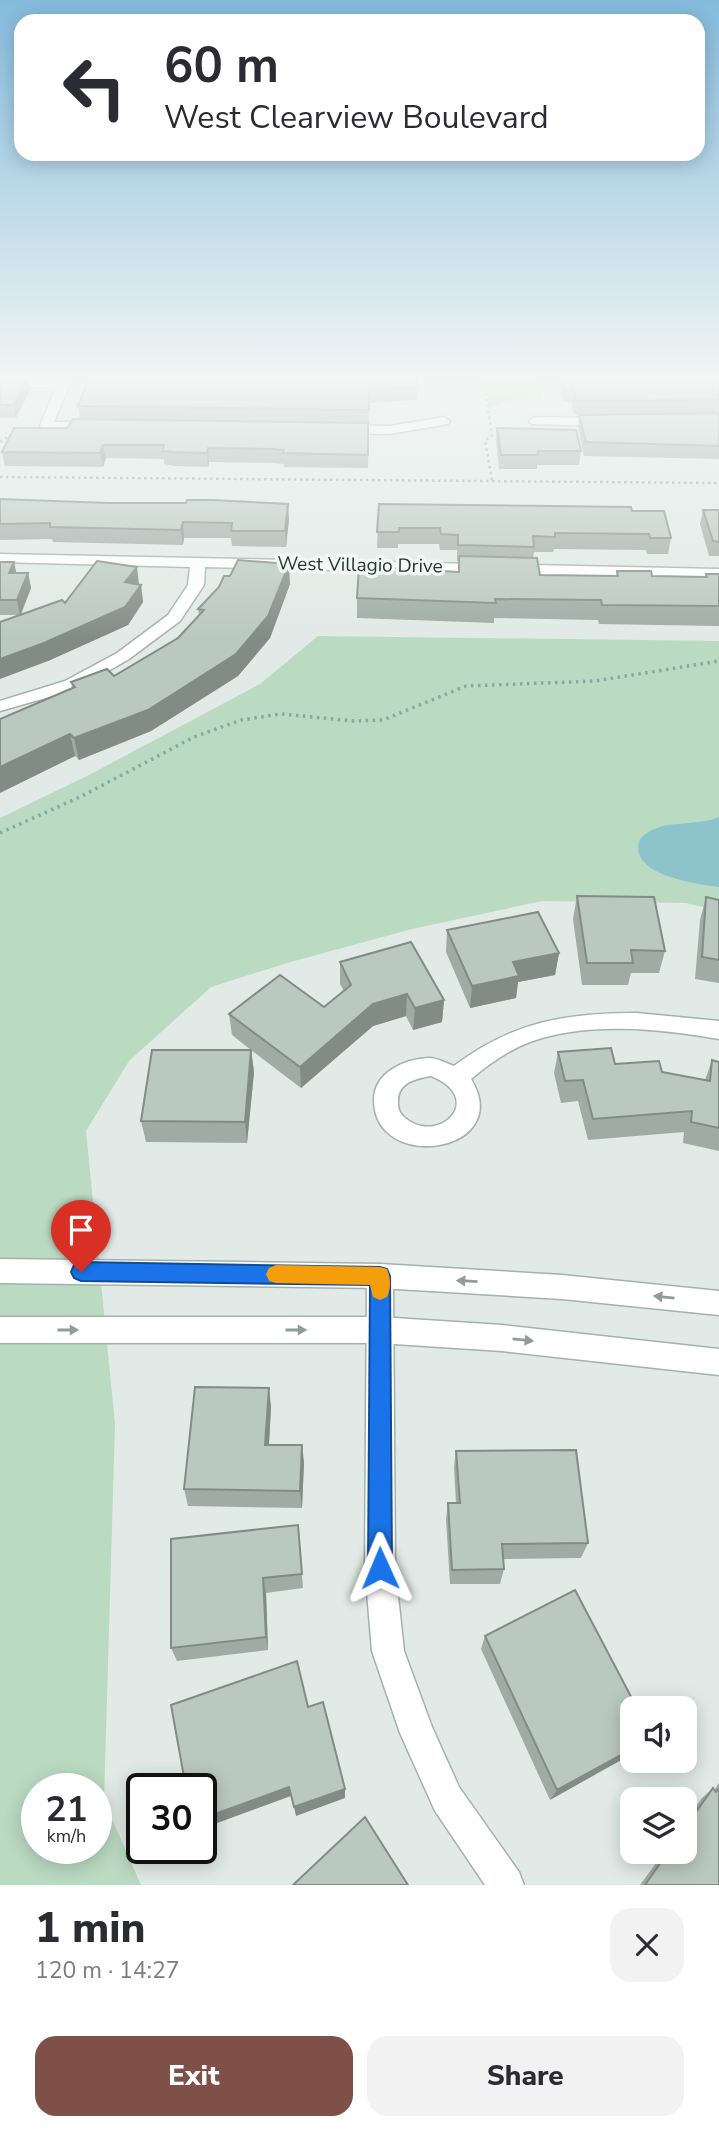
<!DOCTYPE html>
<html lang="en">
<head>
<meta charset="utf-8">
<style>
  :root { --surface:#fff; --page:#f2f2f3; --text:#2b2b33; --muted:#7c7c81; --accent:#7f5048 }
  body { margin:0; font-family:"Nunito Sans",sans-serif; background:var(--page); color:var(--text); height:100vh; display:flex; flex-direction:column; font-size:26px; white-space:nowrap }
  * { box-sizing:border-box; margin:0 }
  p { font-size:23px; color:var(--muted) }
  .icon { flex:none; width:38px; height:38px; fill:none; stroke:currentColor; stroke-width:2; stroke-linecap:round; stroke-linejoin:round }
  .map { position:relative; height:1885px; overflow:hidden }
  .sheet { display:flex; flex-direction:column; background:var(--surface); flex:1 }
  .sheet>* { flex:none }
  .guide { position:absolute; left:14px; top:14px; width:691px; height:147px; border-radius:21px; box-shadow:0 4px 18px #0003; background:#fff; color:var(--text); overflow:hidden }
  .tools { position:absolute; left:620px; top:1696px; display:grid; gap:14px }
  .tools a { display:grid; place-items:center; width:77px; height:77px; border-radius:14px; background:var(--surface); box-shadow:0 4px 18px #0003; font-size:35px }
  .speed { position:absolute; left:21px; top:1773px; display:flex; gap:14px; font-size:35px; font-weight:700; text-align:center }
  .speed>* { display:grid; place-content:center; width:91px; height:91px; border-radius:50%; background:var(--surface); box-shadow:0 4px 18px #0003; line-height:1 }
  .speed small { font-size:18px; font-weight:400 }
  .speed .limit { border:4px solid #111; border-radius:10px; background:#fff; color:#111 }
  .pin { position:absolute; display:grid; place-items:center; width:60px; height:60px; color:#fff; margin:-72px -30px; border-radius:50% 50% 50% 0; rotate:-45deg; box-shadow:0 0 7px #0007 }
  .pin .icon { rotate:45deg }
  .me { position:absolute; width:77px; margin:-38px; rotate:359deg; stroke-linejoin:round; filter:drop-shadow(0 0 5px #0008) }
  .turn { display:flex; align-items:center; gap:24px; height:147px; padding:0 35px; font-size:32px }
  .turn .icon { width:91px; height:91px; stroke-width:2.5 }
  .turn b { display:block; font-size:49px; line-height:60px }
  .round { display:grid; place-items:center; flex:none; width:74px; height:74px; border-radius:21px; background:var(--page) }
  .overview { display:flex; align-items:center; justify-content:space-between; height:119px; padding:0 35px }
  h1 { font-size:42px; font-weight:800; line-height:52px }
  .primary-button { display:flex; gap:14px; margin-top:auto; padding:14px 35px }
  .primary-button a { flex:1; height:80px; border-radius:21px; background:var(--accent); color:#fff; font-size:28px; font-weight:800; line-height:80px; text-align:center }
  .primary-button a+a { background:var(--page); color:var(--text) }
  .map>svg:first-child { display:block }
  .green { fill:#bbdac2; fill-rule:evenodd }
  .water { fill:#8dc4cb }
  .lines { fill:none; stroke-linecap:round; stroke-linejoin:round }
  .minor-casing { stroke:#a4b1ac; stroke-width:3 }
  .tertiary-casing { stroke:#a4b1ac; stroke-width:3 }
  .path-far1 { stroke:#84ab9d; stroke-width:2.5; stroke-dasharray:2.5 3.5; stroke-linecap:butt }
  .path { stroke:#84ab9d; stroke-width:3.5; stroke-dasharray:2.5 4.5; stroke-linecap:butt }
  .minor { fill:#fff; fill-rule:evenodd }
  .tertiary { fill:#fff; fill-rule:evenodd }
  .wall { fill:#9faca6 }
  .shaded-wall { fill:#828c87 }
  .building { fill:#b9c8c1; stroke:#828c87; stroke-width:2 }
  .oneway { fill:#919c98 }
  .route { fill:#1a73e8; stroke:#114b97; stroke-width:2 }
  .slow { fill:#f59e0b }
  .labels { text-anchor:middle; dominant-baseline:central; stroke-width:7; stroke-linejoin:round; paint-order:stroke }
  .far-street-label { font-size:19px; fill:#233932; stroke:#f1f7f4 }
</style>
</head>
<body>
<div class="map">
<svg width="719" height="1885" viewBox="0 0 719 1885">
  <rect width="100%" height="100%" fill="#e1eae6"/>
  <path class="green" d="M 484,375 L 539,375 L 542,399 C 522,398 506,399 489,409 Z
    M 318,636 L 719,641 L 719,911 L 686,903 L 542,901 L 412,929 L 287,963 L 211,987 L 129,1061 L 86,1131 L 115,1424 L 104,1801 L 141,1885 L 0,1885 L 0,818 L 87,776 L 260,684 ZM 37,1788 L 96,1788 L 96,1848 L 37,1848 Z"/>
  <path class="water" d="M 719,817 L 719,887 C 697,884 626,875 640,839 C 660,817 693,828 719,817 Z"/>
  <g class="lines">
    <g class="minor-casing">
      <path id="minor" d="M 61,375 L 73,375 L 54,422 L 98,422 L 103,423 L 103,429 L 41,429 L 40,426 L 56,387 L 0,387 L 0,379 L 59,379 Z
        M 444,417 L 450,421 L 448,424 L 390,434 L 340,433 L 334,429 L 340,425 L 390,426 Z
        M 535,417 L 605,418 L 611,422 L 605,426 L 531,424 L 529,421 Z
        M 0,554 L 719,569 L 719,579 L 205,567 L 204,585 L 180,621 L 129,659 L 77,689 L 0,711 L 0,701 L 65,681 L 117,653 L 168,615 L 188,585 L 190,567 L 0,562 Z
        M 637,1013 L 719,1021 L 719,1039 C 659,1029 589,1021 530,1042 C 508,1050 489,1064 471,1079 C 516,1153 374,1174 374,1100 C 374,1072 405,1059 429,1058 C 437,1058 446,1063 454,1066 C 512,1022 565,1013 637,1013 ZM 431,1076 C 488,1099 437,1147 404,1117 C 400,1113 398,1110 398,1103 C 397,1083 414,1079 431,1076 Z
        M 380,1264 L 389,1267 L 393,1276 L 395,1568 L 404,1651 L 432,1727 L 459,1787 L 519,1872 L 524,1885 L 485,1885 L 435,1811 L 400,1733 L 372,1651 L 365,1568 L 367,1276 L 371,1267 Z"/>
    </g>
    <g class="tertiary-casing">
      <path id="tertiary" d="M 0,1259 L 380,1264 L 562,1275 L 719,1291 L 719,1315 L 562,1299 L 380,1288 L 0,1283 Z
        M 0,1317 L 379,1317 L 502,1325 L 719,1349 L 719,1375 L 502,1351 L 379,1343 L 0,1343 Z"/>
    </g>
    <path class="path-far1" d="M 483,375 L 492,436 L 485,440 L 492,481
      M 0,442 L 14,433
      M 0,477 L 719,483"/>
    <path class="path" d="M 0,833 L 82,796 L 194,737 L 241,720 L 281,714 L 354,721 L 383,720 L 466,686 L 595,681 L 719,661"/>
    <use href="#minor" class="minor"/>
    <use href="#tertiary" class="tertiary"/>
  </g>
  <path class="wall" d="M 0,375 L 37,375 L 36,376 L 21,377 L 27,377 L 30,390 L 16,418 L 0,418 Z
    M 557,375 L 719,375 L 719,413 L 574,414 L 571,401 L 563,401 Z
    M 417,387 L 417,400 L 369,403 L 368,468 L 284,467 L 284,464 L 274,463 L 209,462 L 208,467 L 175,466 L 164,464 L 164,459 L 106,458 L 103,467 L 5,466 L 2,452 L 67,428 L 80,419 L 78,406 Z
    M 719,413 L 719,459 L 584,456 L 578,428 L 579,415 Z
    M 497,428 L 581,451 L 579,465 L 537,465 L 537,469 L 499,469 L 496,441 Z
    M 0,499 L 289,519 L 286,547 L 232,546 L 231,538 L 184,538 L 183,545 L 53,542 L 52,539 L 0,540 Z
    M 379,504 L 632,511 L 671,538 L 668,554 L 647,554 L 646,550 L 554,549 L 553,552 L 534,552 L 533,558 L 540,575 L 616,576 L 617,571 L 652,576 L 705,577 L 706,574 L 719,574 L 719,626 L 599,624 L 598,620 L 494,618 L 494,623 L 357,618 L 357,598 L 458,572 L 459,561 L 457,561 L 457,550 L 440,550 L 439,544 L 398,544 L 398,548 L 377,548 Z
    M 703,510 L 719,510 L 719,556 L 709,556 L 700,524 Z
    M 0,562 L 16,573 L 28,573 L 31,588 L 21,615 L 139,584 L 141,585 L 143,602 L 128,625 L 48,661 L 19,615 L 0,615 Z
    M 290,584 L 270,638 L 238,676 L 151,731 L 79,760 L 75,756 L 3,791 L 72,688 L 71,682 L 114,676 L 178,638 L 199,615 L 198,609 Z
    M 577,896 L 665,951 L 659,973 L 631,973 L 628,985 L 582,985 L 573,919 Z
    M 706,897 L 719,900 L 719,983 L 695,979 L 700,920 Z
    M 447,930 L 559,953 L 555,975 L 518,982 L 516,998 L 470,1008 L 446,952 Z
    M 340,962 L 444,1000 L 442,1022 L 413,1030 L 406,1016 L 373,1026 L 301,1088 L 251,1050 L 254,1072 L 247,1143 L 146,1142 L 141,1121 L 251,1050 L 232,1035 L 229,1014 L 324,1007 L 344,991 L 340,984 Z
    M 558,1052 L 615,1064 L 662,1072 L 705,1080 L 712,1060 L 719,1062 L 719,1151 L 683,1143 L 684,1132 L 588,1140 L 578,1101 L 561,1103 L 554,1073 Z
    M 271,1406 L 269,1445 L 304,1462 L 302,1508 L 188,1506 L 184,1489 Z
    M 456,1451 L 588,1543 L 581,1558 L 503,1559 L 504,1569 L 500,1584 L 450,1584 L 446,1519 L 448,1503 L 456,1503 L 454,1467 Z
    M 298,1525 L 303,1588 L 266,1593 L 268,1650 L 177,1661 L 171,1648 Z
    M 485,1636 L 637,1708 L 550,1800 L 481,1649 Z
    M 719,1783 L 719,1885 L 640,1885 L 664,1852 L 684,1852 L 684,1822 L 702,1798 L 713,1788 L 714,1790 Z"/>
  <path class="shaded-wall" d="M 27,377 L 30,390 L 16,418 L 14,405 Z
    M 103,445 L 106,458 L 103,467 L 100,453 Z
    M 208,448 L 209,462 L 208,467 L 207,453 Z
    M 288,504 L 289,519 L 286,547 L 285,531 Z
    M 183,522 L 184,538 L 183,545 L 181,530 Z
    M 14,562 L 17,576 L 9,573 Z
    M 289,564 L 290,584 L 270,638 L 238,676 L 151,731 L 79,760 L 74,738 Z
    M 137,567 L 139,584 L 125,582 Z
    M 28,573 L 31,588 L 20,615 L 17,600 Z
    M 141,585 L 143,602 L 128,625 L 48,661 L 0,679 L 0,659 Z
    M 70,734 L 75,756 L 0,793 L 0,767 Z
    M 559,953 L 555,975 L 518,982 L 516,998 L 470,1008 L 472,986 L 513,962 Z
    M 407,994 L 406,1016 L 373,1026 L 301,1088 L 300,1067 L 373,1004 Z
    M 444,1000 L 442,1022 L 413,1030 L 415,1008 Z
    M 251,1050 L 254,1072 L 247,1143 L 245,1122 Z
    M 269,1388 L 271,1406 L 268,1462 L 265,1445 Z
    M 302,1445 L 304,1462 L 302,1508 L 300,1491 Z
    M 263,1578 L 266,1593 L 268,1650 L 266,1637 Z
    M 632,1749 L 632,1754 L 550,1800 L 557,1790 Z
    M 289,1787 L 291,1796 L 201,1829 L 201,1819 Z
    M 345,1789 L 345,1798 L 296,1816 L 294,1807 Z"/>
  <path class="building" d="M 90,375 L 417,375 L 417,387 L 369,390 L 369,410 L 78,406 Z
    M 561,375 L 719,375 L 719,400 L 576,401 L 573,388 L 564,388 Z
    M 0,377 L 27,377 L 14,405 L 0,405 Z
    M 719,413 L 719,446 L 586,442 L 579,415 Z
    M 73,419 L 368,423 L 368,455 L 283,453 L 284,450 L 273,449 L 208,448 L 207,453 L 173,452 L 163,451 L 164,445 L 103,445 L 100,453 L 2,452 L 14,428 L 67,428 Z
    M 497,428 L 576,430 L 581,451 L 538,451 L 538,455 L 501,455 Z
    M 0,499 L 108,503 L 186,503 L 187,500 L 212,500 L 288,504 L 285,531 L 231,531 L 232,523 L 183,522 L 181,530 L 50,527 L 50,523 L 0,524 Z
    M 379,504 L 631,507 L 632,511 L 664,511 L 671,538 L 650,538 L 649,534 L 555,533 L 555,537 L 533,536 L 534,547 L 458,545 L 458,535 L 441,534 L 440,528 L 399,528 L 399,532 L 377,532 Z
    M 703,510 L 719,510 L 719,542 L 713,541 Z
    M 459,556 L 537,558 L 540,575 L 618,576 L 617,571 L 651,571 L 652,576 L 707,577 L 706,574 L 719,574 L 719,606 L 602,605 L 601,600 L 495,599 L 496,603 L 357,598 L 359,566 L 459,572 Z
    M 238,560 L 289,564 L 268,616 L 236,654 L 148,710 L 74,738 L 70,734 L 0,767 L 0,719 L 75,687 L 71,682 L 107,669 L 114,676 L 178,638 L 204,610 L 198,609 L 219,587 L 224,576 L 230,576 Z
    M 97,561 L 137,567 L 125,582 L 141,585 L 125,607 L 44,643 L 0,659 L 0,622 L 62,600 L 65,603 Z
    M 0,562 L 14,562 L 9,573 L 28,573 L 17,600 L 0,600 Z
    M 577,896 L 654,897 L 665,951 L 631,950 L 633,963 L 587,963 Z
    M 706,897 L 719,900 L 719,960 L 702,957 Z
    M 538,912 L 559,953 L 513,962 L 519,976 L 472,986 L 447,930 Z
    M 411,942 L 444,1000 L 415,1008 L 407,994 L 373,1004 L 300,1067 L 229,1014 L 280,975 L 324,1007 L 351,985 L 340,962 Z
    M 611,1048 L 615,1064 L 659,1061 L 662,1072 L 710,1081 L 712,1060 L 719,1062 L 719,1128 L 691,1122 L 692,1111 L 593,1119 L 583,1080 L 565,1081 L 558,1052 Z
    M 152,1050 L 251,1050 L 245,1122 L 141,1121 Z
    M 195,1387 L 269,1388 L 265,1445 L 302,1445 L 300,1491 L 184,1489 Z
    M 576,1450 L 588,1543 L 502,1544 L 504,1569 L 452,1570 L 448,1503 L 460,1503 L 456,1451 Z
    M 298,1525 L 302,1574 L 263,1578 L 266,1637 L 171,1648 L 171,1539 Z
    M 575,1590 L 637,1708 L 632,1708 L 632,1749 L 557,1790 L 485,1636 Z
    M 297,1661 L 308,1707 L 323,1702 L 345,1789 L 294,1807 L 289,1787 L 201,1819 L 201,1788 L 186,1788 L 171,1705 Z
    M 713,1788 L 716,1792 L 719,1789 L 719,1885 L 645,1885 L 668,1852 L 684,1852 L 684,1829 Z
    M 365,1817 L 408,1885 L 293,1885 Z"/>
  <defs><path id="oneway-solid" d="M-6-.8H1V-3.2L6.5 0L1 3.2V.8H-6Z" transform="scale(1.75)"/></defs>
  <g class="oneway">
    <use href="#oneway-solid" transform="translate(467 1281) rotate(-177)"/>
    <use href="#oneway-solid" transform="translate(664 1297) rotate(-174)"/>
    <use href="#oneway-solid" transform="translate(68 1330)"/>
    <use href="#oneway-solid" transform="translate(296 1330)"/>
    <use href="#oneway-solid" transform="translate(523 1340) rotate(6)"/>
  </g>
  <linearGradient id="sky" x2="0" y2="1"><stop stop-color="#83badc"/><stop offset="0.59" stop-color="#f2f6f4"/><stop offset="1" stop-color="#f2f6f4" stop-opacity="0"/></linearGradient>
  <rect width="719" height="639" fill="url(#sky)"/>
  <path class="route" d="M 81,1262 L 380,1267 L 387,1269 L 390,1276 L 392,1568 L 388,1576 L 380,1579 L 372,1576 L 368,1568 L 370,1285 L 81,1281 L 74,1278 L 71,1272 L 74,1265 Z"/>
  <path class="slow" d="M 276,1265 L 380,1267 L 387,1269 C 391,1279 391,1288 387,1297 L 380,1300 L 373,1297 L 370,1285 L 276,1283 L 269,1281 L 266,1274 L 269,1268 Z"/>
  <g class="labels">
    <g class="far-street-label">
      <text transform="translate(360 565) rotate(1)">West Villagio Drive</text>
    </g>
  </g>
</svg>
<div class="tools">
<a><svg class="icon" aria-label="sound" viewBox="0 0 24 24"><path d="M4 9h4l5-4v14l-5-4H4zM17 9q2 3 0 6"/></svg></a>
<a><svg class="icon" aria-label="layers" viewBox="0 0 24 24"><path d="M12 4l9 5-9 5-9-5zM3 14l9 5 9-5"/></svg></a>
</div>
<div class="speed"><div>21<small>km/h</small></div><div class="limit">30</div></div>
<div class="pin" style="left:81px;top:1272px;background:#d93025"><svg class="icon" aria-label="arrive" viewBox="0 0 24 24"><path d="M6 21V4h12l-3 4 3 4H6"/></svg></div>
<svg class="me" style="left:380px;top:1568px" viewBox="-20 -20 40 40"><path d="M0-17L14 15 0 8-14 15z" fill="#1a73e8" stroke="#fff" stroke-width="4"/></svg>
<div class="guide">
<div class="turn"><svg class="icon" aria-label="left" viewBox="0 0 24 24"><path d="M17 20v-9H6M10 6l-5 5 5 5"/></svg><div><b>60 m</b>West Clearview Boulevard</div></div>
</div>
</div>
<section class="sheet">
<div class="overview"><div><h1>1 min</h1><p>120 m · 14:27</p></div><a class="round"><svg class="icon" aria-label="close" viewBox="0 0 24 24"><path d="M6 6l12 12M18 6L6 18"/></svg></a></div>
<div class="primary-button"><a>Exit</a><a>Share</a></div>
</section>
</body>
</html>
